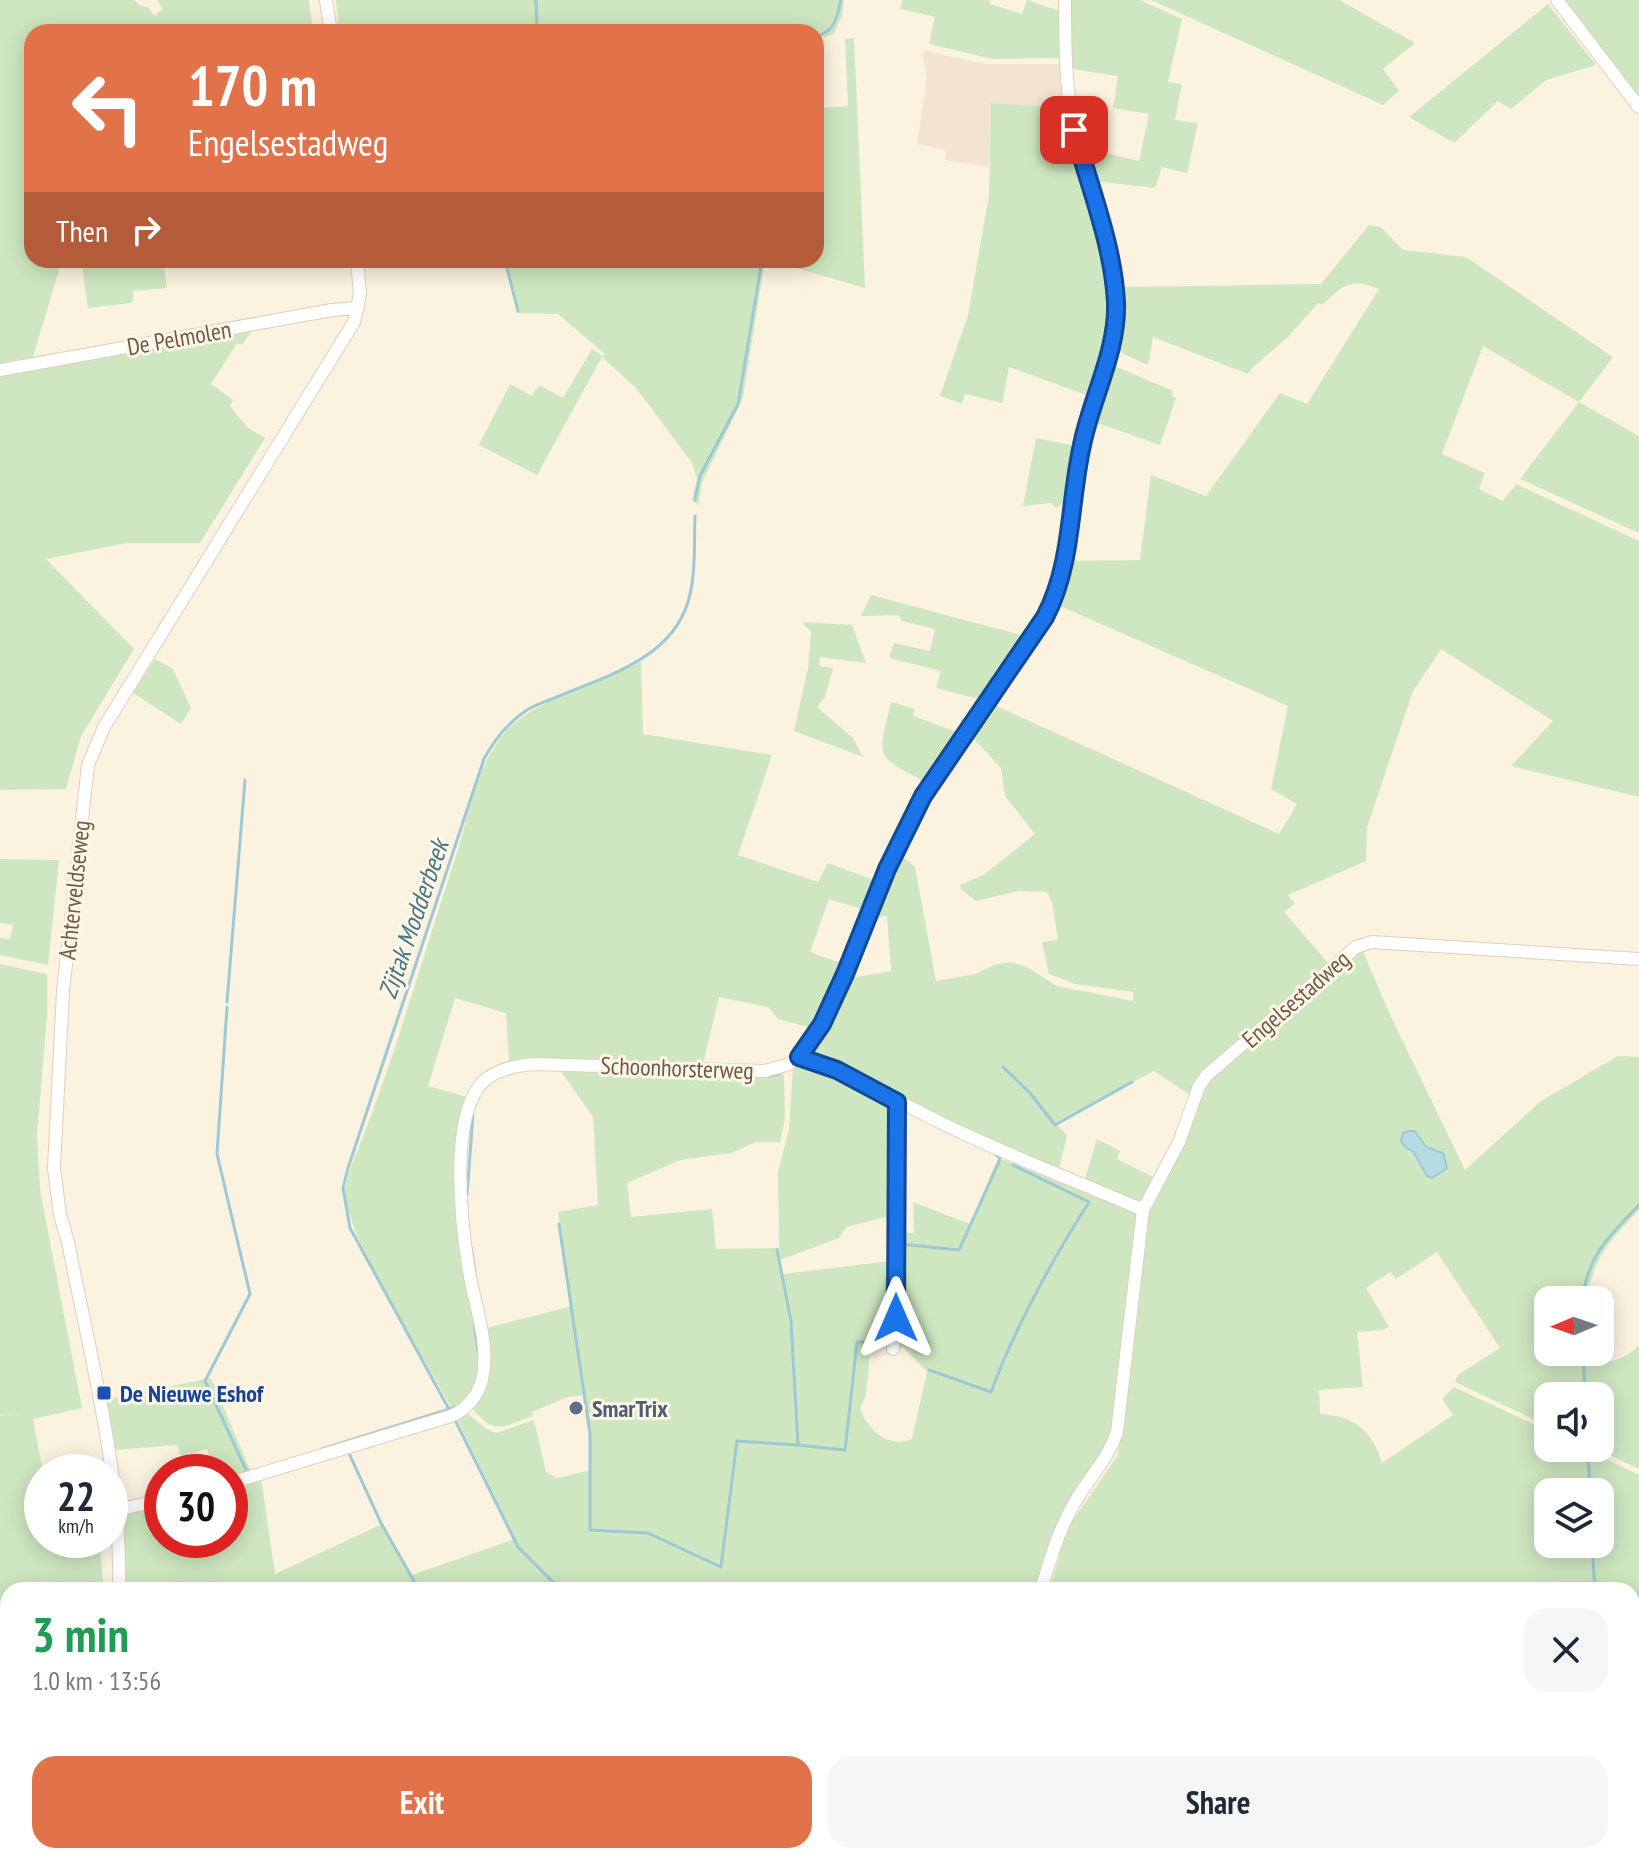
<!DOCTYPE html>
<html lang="en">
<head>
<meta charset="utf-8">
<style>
  :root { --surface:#fff; --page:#f6f6f7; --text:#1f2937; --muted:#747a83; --accent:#e17249 }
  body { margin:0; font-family:"PT Sans Narrow",sans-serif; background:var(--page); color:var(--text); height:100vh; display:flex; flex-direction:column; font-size:30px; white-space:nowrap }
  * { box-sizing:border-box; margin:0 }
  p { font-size:26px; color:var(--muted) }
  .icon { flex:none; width:44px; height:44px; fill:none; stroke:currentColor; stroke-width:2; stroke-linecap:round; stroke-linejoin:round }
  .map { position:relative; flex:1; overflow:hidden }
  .sheet { position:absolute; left:0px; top:1582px; width:1640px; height:282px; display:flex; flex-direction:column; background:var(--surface); border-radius:24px 24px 0 0; box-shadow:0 4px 20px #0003 }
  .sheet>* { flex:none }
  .banner { position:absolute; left:24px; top:24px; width:800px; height:244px; border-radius:24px; box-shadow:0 4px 20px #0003; background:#e17249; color:#fff; overflow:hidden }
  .needle { width:52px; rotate:268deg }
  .buttons { position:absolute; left:1534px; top:1286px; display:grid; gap:16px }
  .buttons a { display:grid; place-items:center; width:80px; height:80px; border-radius:16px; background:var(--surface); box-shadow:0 4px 20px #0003; font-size:40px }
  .speed { position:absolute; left:24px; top:1454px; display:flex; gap:16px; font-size:40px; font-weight:700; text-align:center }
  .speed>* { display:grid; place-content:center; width:104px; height:104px; border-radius:50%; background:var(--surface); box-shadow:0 4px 20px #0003; line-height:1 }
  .speed small { font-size:20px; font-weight:400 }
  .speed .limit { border:12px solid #d22; background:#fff; color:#111 }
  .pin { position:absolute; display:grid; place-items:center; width:68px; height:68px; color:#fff; margin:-34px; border-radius:16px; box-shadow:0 4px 12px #0006 }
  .me { position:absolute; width:88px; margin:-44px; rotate:0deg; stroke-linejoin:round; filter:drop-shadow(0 0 6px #0008) }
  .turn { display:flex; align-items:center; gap:28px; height:168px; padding:0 32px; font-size:36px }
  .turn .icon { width:104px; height:104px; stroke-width:2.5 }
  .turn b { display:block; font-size:56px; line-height:68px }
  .then { display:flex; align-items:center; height:76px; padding:0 32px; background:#0003; gap:16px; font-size:30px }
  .round { display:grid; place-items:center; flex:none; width:84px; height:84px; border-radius:24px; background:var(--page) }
  .headline { display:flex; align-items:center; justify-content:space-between; height:136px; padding:0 32px }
  h1 { font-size:48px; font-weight:800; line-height:60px; color:#1e9e55 }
  .action { display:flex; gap:16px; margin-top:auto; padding:16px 32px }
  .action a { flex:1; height:92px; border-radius:24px; background:var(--accent); color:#fff; font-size:32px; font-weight:800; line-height:92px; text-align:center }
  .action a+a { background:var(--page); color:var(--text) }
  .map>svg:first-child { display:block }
  .residential { fill:#f2e4cf }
  .green { fill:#cee7c0; fill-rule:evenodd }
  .water { fill:#b6dbe3; stroke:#9dc9d5; stroke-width:2 }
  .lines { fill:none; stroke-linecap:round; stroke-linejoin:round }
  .stream { stroke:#9dc9d5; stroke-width:3 }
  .minor-casing { stroke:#dfcebd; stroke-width:14 }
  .minor { stroke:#fff; stroke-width:12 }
  .route-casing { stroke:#114b97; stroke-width:20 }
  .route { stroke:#1a73e8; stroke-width:14 }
  .transit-dot { fill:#1a4fb4; stroke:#fef6e6; stroke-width:3 }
  .service-dot { fill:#5c6f8a; stroke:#fef6e6; stroke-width:3 }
  .labels { text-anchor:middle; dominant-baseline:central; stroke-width:6; stroke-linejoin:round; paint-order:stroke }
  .street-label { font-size:24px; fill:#715949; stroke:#fef6e6 }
  .transit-label { font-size:24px; font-weight:bold; fill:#164399; stroke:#fef6e6; text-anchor:start }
  .service-label { font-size:24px; font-weight:bold; fill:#4e5e75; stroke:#fef6e6; text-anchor:start }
  .water-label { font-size:26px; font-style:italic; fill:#447684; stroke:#fef6e6 }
</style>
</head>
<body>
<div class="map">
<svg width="1639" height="1863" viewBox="0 0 1639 1863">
  <rect width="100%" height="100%" fill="#fbf2e0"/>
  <path class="residential" d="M 924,51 L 987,64 L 1062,64 L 1067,108 L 991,104 L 989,167 L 945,160 L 946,150 L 917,144 L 927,77 L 923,59 Z"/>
  <path class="green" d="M 0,0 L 135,0 L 139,5 L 148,7 L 154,16 L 163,9 L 157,0 L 309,0 L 313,32 L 32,32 L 32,260 L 62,260 L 32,360 L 0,366 Z
    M 336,0 L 844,0 L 842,16 L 834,34 L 816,40 L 816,32 L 339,32 Z
    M 902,0 L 990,0 L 990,4 L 1022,14 L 1027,0 L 1060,11 L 1062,58 L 993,59 L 929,44 L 935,17 L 900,9 Z
    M 1070,0 L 1140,0 L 1182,19 L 1168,82 L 1182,84 L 1175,120 L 1198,123 L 1187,173 L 1162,167 L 1155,188 L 1094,181 L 1085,148 L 1139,161 L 1149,114 L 1113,108 L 1118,76 L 1072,69 Z
    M 1151,0 L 1339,0 L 1415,43 L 1383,69 L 1399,91 L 1383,105 Z
    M 1564,0 L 1639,0 L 1639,96 Z
    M 1548,4 L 1596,65 L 1546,80 L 1511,109 L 1498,101 L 1454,143 L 1409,117 Z
    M 854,38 L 865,288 L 768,260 L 816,260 L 816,52 L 823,108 L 848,106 L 845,39 Z
    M 991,103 L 1067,108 L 1112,284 L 1111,331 L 1092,397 L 1009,367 L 1002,403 L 965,394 L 962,404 L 940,396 L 968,315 L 989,195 Z
    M 1369,225 L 1381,227 L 1403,250 L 1466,257 L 1613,357 L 1579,402 L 1639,436 L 1639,533 L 1520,479 L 1579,402 L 1483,346 L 1442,454 L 1485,473 L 1479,489 L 1503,501 L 1516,484 L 1639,541 L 1639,797 L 1511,766 L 1553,721 L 1441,649 L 1413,691 L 1367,827 L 1366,861 L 1288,895 L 1295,904 L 1284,912 L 1331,966 L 1190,1095 L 1154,1071 L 1055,1123 L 1067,1135 L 1058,1173 L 807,1056 L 829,1025 L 851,978 L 891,971 L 887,916 L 875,917 L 901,855 L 915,867 L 936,981 L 976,974 L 993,965 L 1011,962 L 1027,967 L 1057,986 L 1133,1001 L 1133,992 L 1075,984 L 1049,974 L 1042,942 L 1058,940 L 1052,903 L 1047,892 L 1019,891 L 976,901 L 961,889 L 960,885 L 985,874 L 1035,834 L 1005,796 L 1001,768 L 972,737 L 994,705 L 1279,834 L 1297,804 L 1271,789 L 1288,706 L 1060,606 L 1069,584 L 1073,561 L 1140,560 L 1151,475 L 1206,496 L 1280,393 L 1307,404 L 1379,289 C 1350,277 1343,286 1322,305 L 1318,303 L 1288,337 L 1251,369 L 1248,374 L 1153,337 L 1148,365 L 1124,354 L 1115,347 L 1122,321 L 1122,287 L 1321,284 Z
    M 81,260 L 163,260 L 167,288 L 133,291 L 133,301 L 131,303 L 88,308 Z
    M 504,260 L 765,260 L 743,398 L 701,485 L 699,505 L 692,500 L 697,478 L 692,463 L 637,389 L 602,357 L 537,475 L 479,445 L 510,384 L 532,396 L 539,385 L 563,398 L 592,349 L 602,356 L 605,354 L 558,314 L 517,313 Z
    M 253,329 L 242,345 L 237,343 L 211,384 L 233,400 L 230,406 L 247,427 L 265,438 L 200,543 L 127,543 L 46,559 L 134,649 L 81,736 L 66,789 L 0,790 L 0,372 Z
    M 1110,364 L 1173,391 L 1172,396 L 1176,398 L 1160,445 L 1095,422 Z
    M 1036,438 L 1071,445 L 1074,449 L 1066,502 L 1056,508 L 1052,503 L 1023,506 Z
    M 871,595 L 1028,637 L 983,700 L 936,688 L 941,671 L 889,658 L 894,643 L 930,651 L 935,629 L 902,621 L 898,615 L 861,616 Z
    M 802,622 L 852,625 L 866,663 L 820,657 L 819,666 L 833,668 L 825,697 L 817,707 L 853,738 L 863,757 L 794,731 L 808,668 L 811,632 Z
    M 155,659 L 173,669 L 191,708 L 181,724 L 133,693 Z
    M 641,662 L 643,734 L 772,755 L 738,855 L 818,882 L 828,863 L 879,882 L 867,911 L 829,899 L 810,952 L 843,964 L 815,1029 L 778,1019 L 768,1007 L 719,997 L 703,1064 L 509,1063 L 506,1013 L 455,998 L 428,1086 L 467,1097 L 460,1141 L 481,1360 L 473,1393 L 454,1412 L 381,1285 L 357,1236 L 347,1207 L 345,1189 L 350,1169 C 392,1069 421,962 455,859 C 469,816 476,764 507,730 C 534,701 603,680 641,662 Z
    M 891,702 L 915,709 L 913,716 L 960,733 L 927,783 C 874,754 877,761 891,702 Z
    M 0,859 L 59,860 L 48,965 L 0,955 L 0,938 L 10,939 L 13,925 L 0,923 Z
    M 1362,949 L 1391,1017 L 1465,1170 L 1541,1101 L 1618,1056 L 1639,1057 L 1639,1210 C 1608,1243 1596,1254 1586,1300 L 1548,1300 L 1548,1352 L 1591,1352 C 1608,1370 1623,1358 1639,1346 L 1639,1469 L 1595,1448 L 1600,1448 L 1600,1396 L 1548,1396 L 1548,1426 L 1455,1382 L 1458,1375 L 1500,1348 L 1437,1252 L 1396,1279 L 1390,1272 L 1366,1288 L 1389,1327 L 1383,1330 L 1357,1332 L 1363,1387 L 1319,1390 L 1320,1414 C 1354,1416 1372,1430 1382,1463 L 1453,1415 L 1442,1399 L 1454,1387 L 1548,1431 L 1548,1448 L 1583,1448 L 1639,1475 L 1639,1863 L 1454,1863 L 1452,1856 L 1632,1856 L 1632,1590 L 1050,1590 L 1067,1529 L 1118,1455 L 1147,1217 L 1174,1163 L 1205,1083 ZM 1548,1492 L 1600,1492 L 1600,1544 L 1548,1544 Z
    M 0,964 L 47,974 L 47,1016 L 37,1134 L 40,1190 L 82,1408 L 33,1419 L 43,1472 L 42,1540 L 100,1540 L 103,1583 L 102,1590 L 8,1590 L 8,1720 L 0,1719 L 0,1416 L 20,1413 L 0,1415 Z
    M 800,1062 L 822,1068 L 893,1104 L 893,1215 L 847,1227 L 839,1238 L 780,1260 L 783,1274 L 891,1261 L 888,1346 L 870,1346 C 867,1367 871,1390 860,1408 C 867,1430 889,1449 912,1439 L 927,1372 L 903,1347 L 895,1345 L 899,1233 L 914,1233 L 913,1202 L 970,1224 L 998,1158 L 1102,1197 L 1140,1216 L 1115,1445 L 1061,1520 L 1039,1590 L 127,1590 L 122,1513 L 162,1504 L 162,1540 L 230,1540 L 230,1487 L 261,1478 L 275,1574 L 382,1524 L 412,1575 L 515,1539 L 456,1417 L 467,1413 L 485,1428 L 496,1433 L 534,1420 L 546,1472 L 557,1478 L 591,1470 L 586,1395 L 568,1397 L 532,1412 L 533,1416 C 502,1427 495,1436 472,1408 L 476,1397 L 483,1329 L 572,1306 L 558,1212 L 598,1205 L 593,1117 L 557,1066 L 779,1070 L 784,1075 L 785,1119 L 780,1142 L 756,1142 L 732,1153 L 680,1160 L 627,1183 L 631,1217 L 712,1209 L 716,1249 L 779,1248 L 778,1172 L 789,1129 L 793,1067 Z
    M 1097,1139 L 1120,1151 L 1117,1159 L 1157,1179 L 1146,1202 L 1138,1205 L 1084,1182 Z
    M 211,1378 L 252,1474 L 230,1481 L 230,1472 L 214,1472 L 207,1449 L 181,1456 L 177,1445 L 114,1450 L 104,1400 Z
    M 96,1856 L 959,1856 L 955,1863 L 95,1863 Z
    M 966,1856 L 1056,1856 L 1054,1863 L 962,1863 Z
    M 1187,1856 L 1325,1856 L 1315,1863 L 1184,1863 Z"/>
  <path class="water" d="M 1409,1131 L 1415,1131 L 1426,1147 L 1443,1153 L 1447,1168 L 1432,1178 L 1427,1176 L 1413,1151 L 1406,1148 L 1401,1141 L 1403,1133 Z"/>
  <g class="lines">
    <path class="stream" d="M 536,0 L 537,32
      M 816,36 C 835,32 837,17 841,0
      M 505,260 L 518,311
      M 695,500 L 700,476 L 738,404 L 762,260
      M 227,1002 L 245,780
      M 227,1007 L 217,1154 L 250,1294 L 205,1381 L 247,1472 L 250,1471
      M 1003,1067 L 1030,1093 L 1055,1125 L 1132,1082
      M 769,1076 L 779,1074
      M 467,1195 L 473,1115
      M 559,1224 L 590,1434 L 590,1530 L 648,1533 L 721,1567 L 737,1441 L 798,1445 L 791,1321 L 777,1250
      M 900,1244 L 959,1250 L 999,1162 L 1000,1158 L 994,1153
      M 471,1247 L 475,1271
      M 1582,1300 C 1588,1255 1609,1236 1639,1205
      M 474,1323 L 478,1351
      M 1583,1352 L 1585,1396
      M 929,1370 L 991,1392 C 1016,1325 1051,1262 1089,1202 L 1013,1165
      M 450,1411 L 350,1228 L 343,1188 L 348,1168 L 484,759 C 494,740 506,725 524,712 C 532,706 542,703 552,699 C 602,677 670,661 688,602 C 696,575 694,544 695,516
      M 455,1420 L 518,1547 L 561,1590
      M 798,1445 L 845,1450 L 857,1342 L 885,1343 L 887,1280
      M 322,1449 L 456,1407
      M 348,1451 L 381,1523 L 419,1590
      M 1588,1452 L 1590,1492
      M 1592,1544 L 1595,1590
      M 410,1856 L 411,1863
      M 681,1856 L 683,1863
      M 1317,1863 L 1328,1856"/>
    <g class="minor-casing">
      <path id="minor" d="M 326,0 L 331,32
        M 1557,0 L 1639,107
        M 0,370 L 332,310 L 358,308
        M 799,1057 C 854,1075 903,1105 956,1130 C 1017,1159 1081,1183 1143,1210
        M 893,1349 L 896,1318 L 897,1102
        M 230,1483 L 451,1416 C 466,1410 478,1396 482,1380 C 490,1348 476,1308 470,1277 C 462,1231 447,1114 485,1080 C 499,1068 518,1065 536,1064 L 765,1071 L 789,1064 L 799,1057 L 822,1024 L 845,974 L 887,869 L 923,796 L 1045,617 C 1073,565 1069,503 1081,446 C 1091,400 1117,353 1116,304 C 1115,246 1088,189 1075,133 C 1065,90 1065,44 1065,0
        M 116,1510 L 162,1500
        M 119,1590 C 122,1473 90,1356 68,1242 L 60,1215 L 54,1168 L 63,991 L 88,765 L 104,727 L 354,322 L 360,294 L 357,260
        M 1041,1590 C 1050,1560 1059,1529 1075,1502 C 1089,1477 1108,1460 1117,1432 L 1143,1210 L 1179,1142 L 1199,1086 L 1207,1075 L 1356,947 L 1372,942 L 1639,959
        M 85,1863 L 86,1856
        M 953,1863 L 956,1856"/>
    </g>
    <use href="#minor" class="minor"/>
  </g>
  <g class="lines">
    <g class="route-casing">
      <path id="route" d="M 896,1318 L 897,1102 L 837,1070 L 799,1057 L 822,1024 L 845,974 L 887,869 L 923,796 L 1045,617 C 1073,564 1069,502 1082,445 C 1091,399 1118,351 1116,302 C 1113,244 1089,186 1074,130"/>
    </g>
    <use href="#route" class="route"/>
  </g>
  <rect class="transit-dot" x="96" y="1385" width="16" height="16" rx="4"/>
  <circle class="service-dot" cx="576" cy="1408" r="8"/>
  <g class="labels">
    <g class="street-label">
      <text transform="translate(179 338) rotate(-10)">De Pelmolen</text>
      <text transform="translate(74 890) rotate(-84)">Achterveldseweg</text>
      <text transform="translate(1296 999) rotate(-41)">Engelsestadweg</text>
      <text transform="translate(677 1068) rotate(2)">Schoonhorsterweg</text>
    </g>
    <g class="transit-label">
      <text x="120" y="1393">De Nieuwe Eshof</text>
    </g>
    <g class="service-label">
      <text x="592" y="1408">SmarTrix</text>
    </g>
    <g class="water-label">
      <text transform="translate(413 919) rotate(-71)">Zijtak Modderbeek</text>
    </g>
  </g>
</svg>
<div class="buttons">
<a><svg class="needle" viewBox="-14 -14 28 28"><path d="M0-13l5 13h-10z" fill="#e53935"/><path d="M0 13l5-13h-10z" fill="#747a83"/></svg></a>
<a><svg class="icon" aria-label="sound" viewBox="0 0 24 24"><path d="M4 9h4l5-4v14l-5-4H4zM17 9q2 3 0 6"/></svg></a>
<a><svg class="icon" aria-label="layers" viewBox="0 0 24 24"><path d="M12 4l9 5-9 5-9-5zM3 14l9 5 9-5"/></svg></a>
</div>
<div class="speed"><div>22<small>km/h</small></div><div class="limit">30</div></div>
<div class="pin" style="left:1074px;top:130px;background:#d93025"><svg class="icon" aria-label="arrive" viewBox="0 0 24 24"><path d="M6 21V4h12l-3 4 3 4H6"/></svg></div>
<svg class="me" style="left:896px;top:1318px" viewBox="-20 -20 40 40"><path d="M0-17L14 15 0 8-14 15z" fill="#1a73e8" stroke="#fff" stroke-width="4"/></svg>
<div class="banner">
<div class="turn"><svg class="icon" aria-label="left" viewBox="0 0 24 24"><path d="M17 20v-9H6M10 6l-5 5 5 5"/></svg><div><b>170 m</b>Engelsestadweg</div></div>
<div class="then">Then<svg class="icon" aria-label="right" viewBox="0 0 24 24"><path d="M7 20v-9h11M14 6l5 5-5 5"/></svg></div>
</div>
<section class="sheet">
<div class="headline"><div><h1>3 min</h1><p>1.0 km · 13:56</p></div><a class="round"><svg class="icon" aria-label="close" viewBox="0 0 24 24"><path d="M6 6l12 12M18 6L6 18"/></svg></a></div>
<div class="action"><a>Exit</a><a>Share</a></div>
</section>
</div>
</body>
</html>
